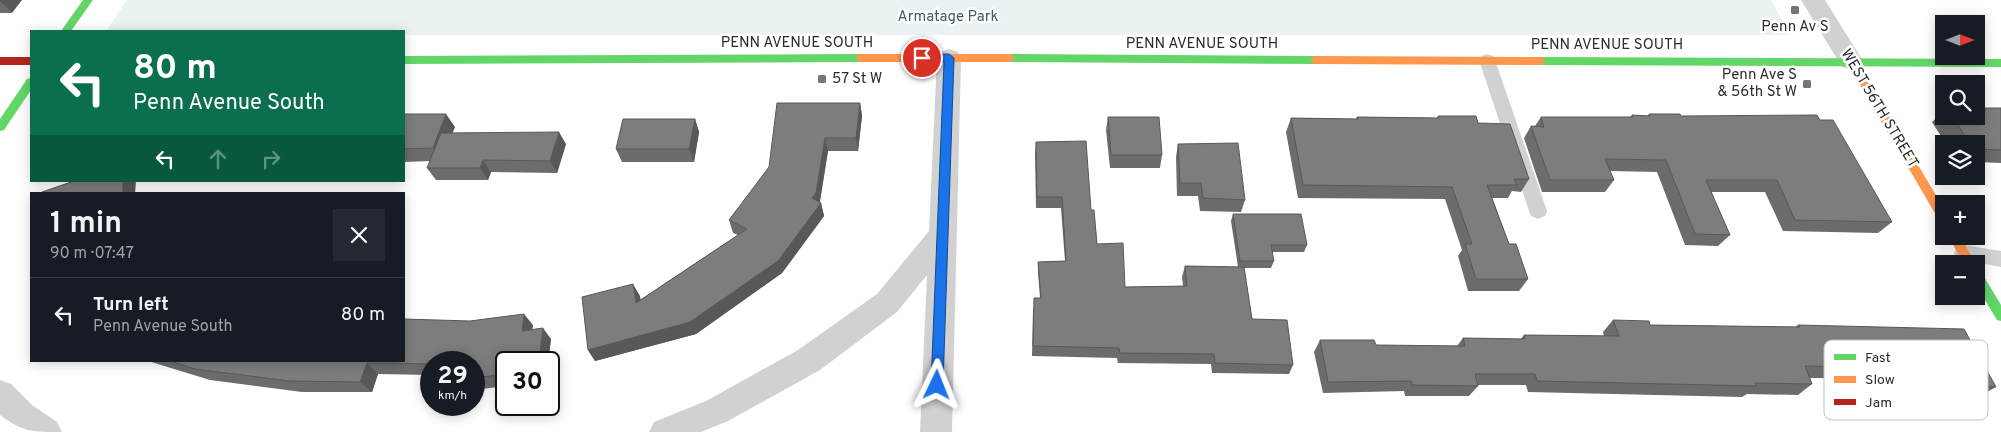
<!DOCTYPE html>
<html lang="en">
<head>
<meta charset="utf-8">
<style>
  :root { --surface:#171b24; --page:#242831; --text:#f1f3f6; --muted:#9ea1a6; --line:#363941 }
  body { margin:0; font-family:Overpass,sans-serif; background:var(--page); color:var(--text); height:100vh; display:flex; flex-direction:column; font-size:19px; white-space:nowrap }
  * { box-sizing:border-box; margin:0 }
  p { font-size:16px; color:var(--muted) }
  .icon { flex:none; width:28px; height:28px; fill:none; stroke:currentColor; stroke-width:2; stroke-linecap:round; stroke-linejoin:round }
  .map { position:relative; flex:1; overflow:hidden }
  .side { position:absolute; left:30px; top:192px; width:375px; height:170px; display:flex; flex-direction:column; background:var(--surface); border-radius:0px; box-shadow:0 2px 12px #0003 }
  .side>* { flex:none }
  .guide { position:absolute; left:30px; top:30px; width:375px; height:152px; border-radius:0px; box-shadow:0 2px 12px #0003; background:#0b6e4f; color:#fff; overflow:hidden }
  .needle { width:32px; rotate:90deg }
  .fabs { position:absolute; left:1935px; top:15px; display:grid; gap:10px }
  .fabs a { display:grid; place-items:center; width:50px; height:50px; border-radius:0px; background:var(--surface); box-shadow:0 2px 12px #0003; font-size:25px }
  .speed { position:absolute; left:420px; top:351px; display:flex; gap:10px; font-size:25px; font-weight:700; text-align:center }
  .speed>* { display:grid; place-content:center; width:65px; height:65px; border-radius:50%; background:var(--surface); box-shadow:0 2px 12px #0003; line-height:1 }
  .speed small { font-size:12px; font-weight:400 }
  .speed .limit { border:2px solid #111; border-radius:8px; background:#fff; color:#111 }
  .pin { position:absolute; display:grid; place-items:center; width:42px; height:42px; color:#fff; margin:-21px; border:2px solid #fff; border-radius:50%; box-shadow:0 1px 5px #0007 }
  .me { position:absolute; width:55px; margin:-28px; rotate:2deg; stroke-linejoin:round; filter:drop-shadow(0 0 4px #0008) }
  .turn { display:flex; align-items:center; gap:18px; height:105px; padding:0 20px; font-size:22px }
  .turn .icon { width:65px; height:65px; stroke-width:2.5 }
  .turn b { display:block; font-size:35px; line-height:42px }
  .lanes { display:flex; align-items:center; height:48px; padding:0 20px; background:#0003; justify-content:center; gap:25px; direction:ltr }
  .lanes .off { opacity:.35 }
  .round { display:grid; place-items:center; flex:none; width:52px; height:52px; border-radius:0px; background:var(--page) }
  .summary { display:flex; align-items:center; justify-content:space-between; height:85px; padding:0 20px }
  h1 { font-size:30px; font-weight:700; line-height:38px }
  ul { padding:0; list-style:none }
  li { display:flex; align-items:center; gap:15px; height:75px; padding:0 20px; border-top:1px solid var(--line) }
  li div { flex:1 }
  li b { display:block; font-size:19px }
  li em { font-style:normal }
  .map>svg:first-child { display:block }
  .green { fill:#ebf2f3 }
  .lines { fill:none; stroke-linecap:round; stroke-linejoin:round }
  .lane { fill:#d1d1d1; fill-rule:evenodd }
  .street { fill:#d1d1d1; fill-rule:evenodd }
  .fast { fill:#63d668; fill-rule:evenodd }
  .slow { fill:#ff974d; fill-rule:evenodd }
  .jam { fill:#b3261e; fill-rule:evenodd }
  .wall { fill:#6c6c6c }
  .shaded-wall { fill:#585858 }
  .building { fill:#7d7d7d; stroke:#585858 }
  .route { fill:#1a73e8; stroke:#114b97 }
  .poi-dot { fill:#767676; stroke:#fff; stroke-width:2 }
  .labels { text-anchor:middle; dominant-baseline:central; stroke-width:5; stroke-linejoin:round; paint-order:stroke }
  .park-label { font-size:15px; fill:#3c5e66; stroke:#fff }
  .poi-label { font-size:15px; fill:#2c2c2c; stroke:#fff }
  .street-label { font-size:15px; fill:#2c2c2c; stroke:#fff }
  .key { fill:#fff; stroke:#c0c0c0; stroke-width:1 }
  .key-label { font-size:14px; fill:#2c2c2c }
</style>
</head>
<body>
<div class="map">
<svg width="2001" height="432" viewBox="0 0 2001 432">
  <rect width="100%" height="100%" fill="#fff"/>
  <path class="green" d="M 127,0 L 1771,0 L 1790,35 L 404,35 L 404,31 L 106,31 Z"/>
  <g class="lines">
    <path class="lane" d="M 1487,54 L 1493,56 L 1495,60 L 1547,211 L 1545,216 L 1538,219 L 1531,216 L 1529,211 L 1479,60 L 1481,56 Z
      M 1964,245 L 2001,251 L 2001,267 L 1957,259 L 1954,253 L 1957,247 Z"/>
    <path class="street" d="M 1801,0 L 1825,0 L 1863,61 L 1860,67 L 1851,70 L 1842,67 Z
      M 949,49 L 958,52 L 961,58 L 952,432 L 920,432 L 927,275 L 897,312 L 820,370 L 728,421 L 701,432 L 649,432 L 654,422 L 706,401 L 798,350 L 877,294 L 929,231 L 937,58 L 940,52 Z
      M 0,380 L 11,384 L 32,405 L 57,422 L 62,432 C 31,432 23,432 0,415 Z"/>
    <path class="fast" d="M 83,0 L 93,0 L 71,31 L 61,31 Z
      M 860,54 L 865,58 L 860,62 L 404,64 L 404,56 Z
      M 1010,54 L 1315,56 L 1320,60 L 1315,64 L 1010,62 L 1005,58 Z
      M 1541,57 L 2001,59 L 2001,67 L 1541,65 L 1536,61 Z
      M 31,78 L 31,90 L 4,130 L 0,131 L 0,119 L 27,79 Z
      M 1976,269 L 1980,270 L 2001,305 L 2001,321 L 1997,320 L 1976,285 Z"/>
    <path class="slow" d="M 860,54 L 1010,54 L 1015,58 L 1010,62 L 860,62 L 855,58 Z
      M 1315,56 L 1541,57 L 1546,61 L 1541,65 L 1315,64 L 1310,60 Z
      M 1851,57 L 1855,58 L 1944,209 L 1944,224 L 1940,222 L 1846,61 Z
      M 1948,236 L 1960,236 L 1976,264 L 1964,264 Z"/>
    <path class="jam" d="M 0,57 L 31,57 L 31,65 L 0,65 Z"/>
  </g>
  <path class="wall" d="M 0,0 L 12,13 L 0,13 Z
    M 860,103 L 862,116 L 858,151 L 828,151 L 820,202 L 821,203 L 824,216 L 782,273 L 696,334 L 595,361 L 588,350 L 640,296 L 640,300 L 738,235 L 733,233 L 729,220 Z
    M 2001,108 L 2001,163 L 1976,162 L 1976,144 L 1946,144 L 1932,122 L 1944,111 L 1944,116 L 1976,116 Z
    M 404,114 L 455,127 L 452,133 L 566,144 L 557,173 L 491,172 L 488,180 L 436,180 L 427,168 L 430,161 L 404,162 Z
    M 1649,114 L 1681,116 L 1892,222 L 1878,233 L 1783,231 L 1765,192 L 1711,192 L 1730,235 L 1718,246 L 1685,245 L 1657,172 L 1610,171 L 1614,180 L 1605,192 L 1542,192 L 1524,138 L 1531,126 L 1535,126 L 1541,117 L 1630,117 L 1632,115 L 1647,116 Z
    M 1438,116 L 1478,123 L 1529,179 L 1521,192 L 1512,191 L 1508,198 L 1492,198 L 1509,244 L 1528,279 L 1519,291 L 1468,291 L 1458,256 L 1462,250 L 1445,199 L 1298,198 L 1286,132 L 1291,118 L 1356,119 L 1357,117 L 1437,118 Z
    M 1108,117 L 1162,155 L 1160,168 L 1110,168 L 1106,130 Z
    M 695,119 L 699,132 L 694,162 L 622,162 L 616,149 Z
    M 1036,142 L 1091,210 L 1097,244 L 1125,287 L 1183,286 L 1182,277 L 1185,266 L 1238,267 L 1231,221 L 1233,214 L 1307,245 L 1304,252 L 1272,252 L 1274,261 L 1271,268 L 1244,268 L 1252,319 L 1293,365 L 1289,374 L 1212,373 L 1211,364 L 1118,363 L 1117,358 L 1032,356 L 1033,309 L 1040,298 L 1038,272 L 1038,262 L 1065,261 L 1061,208 L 1036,208 L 1035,153 Z
    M 1178,144 L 1245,200 L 1241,212 L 1200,211 L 1198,196 L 1177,196 L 1176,157 Z
    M 225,181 L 273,181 L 272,182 Z
    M 1613,320 L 1650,325 L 1795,327 L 1798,325 L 1996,387 L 1978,397 L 1920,396 L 1911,379 L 1810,378 L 1812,384 L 1798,395 L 1747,394 L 1742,397 L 1528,392 L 1526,385 L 1478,385 L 1478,386 L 1469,396 L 1405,396 L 1404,391 L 1323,393 L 1314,352 L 1320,340 L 1376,345 L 1457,346 L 1463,338 L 1521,339 L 1524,335 L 1604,336 L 1603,332 Z
    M 533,325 L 532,329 L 551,339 L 548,362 L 506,362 L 506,386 L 474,390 L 474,362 L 431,362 L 431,375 L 378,374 L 372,392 L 302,392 L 210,380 L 148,361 L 404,361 Z"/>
  <path class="shaded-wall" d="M 0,0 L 22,0 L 12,13 L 0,1 Z
    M 860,103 L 862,116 L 858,151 L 856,138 Z
    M 446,114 L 455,127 L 441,161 L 433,148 Z
    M 695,119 L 699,132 L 694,162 L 689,149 Z
    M 559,132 L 566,144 L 557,173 L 550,161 Z
    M 825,138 L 828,151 L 819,205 L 821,203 L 824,216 L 782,273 L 696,334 L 595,361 L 588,350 L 812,198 Z
    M 483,160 L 491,172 L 488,180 L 480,168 Z
    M 123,181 L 136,181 L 135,194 L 123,194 Z
    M 633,284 L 640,296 L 643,315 L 636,303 Z
    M 524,314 L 533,325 L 530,342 L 522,331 Z
    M 543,328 L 551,339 L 548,362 L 539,362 Z
    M 367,363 L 378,374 L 372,392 L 360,382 Z"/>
  <path class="building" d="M 777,103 L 860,103 L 856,138 L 825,138 L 816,193 L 812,198 L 821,203 L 778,261 L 690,322 L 588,350 L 582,297 L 633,284 L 636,303 L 747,229 L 729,220 L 769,167 Z
    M 1976,108 L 2001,108 L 2001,150 L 1976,149 L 1976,144 L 1970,144 L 1952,116 L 1976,116 Z
    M 404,114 L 446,114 L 433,148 L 404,149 Z
    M 1649,114 L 1680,114 L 1681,116 L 1817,115 L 1820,120 L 1833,120 L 1892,222 L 1795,220 L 1777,180 L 1706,180 L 1730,235 L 1695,234 L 1666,160 L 1605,159 L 1614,180 L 1550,180 L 1531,126 L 1544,127 L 1541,117 L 1633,117 L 1632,115 L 1650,116 Z
    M 1438,116 L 1476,116 L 1478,123 L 1510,124 L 1529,179 L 1514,179 L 1517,185 L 1487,185 L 1509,244 L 1516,244 L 1528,279 L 1476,279 L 1465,244 L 1472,244 L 1452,187 L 1303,185 L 1291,118 L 1358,119 L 1357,117 L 1439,118 Z
    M 1108,117 L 1159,117 L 1162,155 L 1111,155 Z
    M 623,119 L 695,119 L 689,149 L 616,149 Z
    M 559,132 L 550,161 L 483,160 L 480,168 L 427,168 L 441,133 Z
    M 1086,141 L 1091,210 L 1094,210 L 1097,244 L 1123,243 L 1125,287 L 1187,286 L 1185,266 L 1244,267 L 1252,319 L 1287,320 L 1293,365 L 1215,363 L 1214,354 L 1120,353 L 1119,348 L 1033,346 L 1034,298 L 1041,298 L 1038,262 L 1066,261 L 1062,197 L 1037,197 L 1036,142 Z
    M 1238,143 L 1245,200 L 1203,198 L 1201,183 L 1180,183 L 1178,144 Z
    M 74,181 L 123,181 L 123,194 L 41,194 L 42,192 Z
    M 1233,214 L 1301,214 L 1307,245 L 1271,245 L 1274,261 L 1240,261 Z
    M 524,314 L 522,331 L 543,328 L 539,362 L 506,362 L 506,374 L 474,378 L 474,362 L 431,362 L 431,364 L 367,363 L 360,382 L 289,381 L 195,369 L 170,361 L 404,361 L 404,319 L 470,321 Z
    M 1613,320 L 1649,321 L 1650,325 L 1800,327 L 1798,325 L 1964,329 L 1996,387 L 1937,386 L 1928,368 L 1805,366 L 1812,384 L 1755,383 L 1756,386 L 1537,381 L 1535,374 L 1475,374 L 1478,386 L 1412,385 L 1411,381 L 1328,382 L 1320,340 L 1374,340 L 1376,345 L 1465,346 L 1463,338 L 1525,339 L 1524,335 L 1619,336 Z"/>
  <path class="route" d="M 922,54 L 949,54 L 954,58 L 943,385 L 941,389 L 937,390 L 932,389 L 931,385 L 944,62 L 918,60 L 918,55 Z"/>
  <g class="poi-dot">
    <rect x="1790" y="5" width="10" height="10" rx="2.5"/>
    <rect x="817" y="74" width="10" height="10" rx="2.5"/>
    <rect x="1802" y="79" width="10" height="10" rx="2.5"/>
  </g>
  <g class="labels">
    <g class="park-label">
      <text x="948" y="17">Armatage Park</text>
    </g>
    <g class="poi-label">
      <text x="1795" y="27">Penn Av S</text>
      <text x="1797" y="75" text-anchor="end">Penn Ave S<tspan x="1797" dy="17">&amp; 56th St W</tspan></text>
      <text x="832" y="79" text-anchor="start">57 St W</text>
    </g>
    <g class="street-label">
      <text x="797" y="43">PENN AVENUE SOUTH</text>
      <text x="1202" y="44">PENN AVENUE SOUTH</text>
      <text x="1607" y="45">PENN AVENUE SOUTH</text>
      <text transform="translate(1879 109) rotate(59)">WEST 56TH STREET</text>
    </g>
  </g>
  <rect x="1824" y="340" width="164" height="80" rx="8" class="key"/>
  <rect x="1834" y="354" width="22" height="6" fill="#63d668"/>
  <rect x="1834" y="376" width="22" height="7" fill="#ff974d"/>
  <rect x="1834" y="399" width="22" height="6" fill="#b3261e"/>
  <g class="key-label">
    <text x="1865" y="362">Fast</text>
    <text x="1865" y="384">Slow</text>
    <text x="1865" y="407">Jam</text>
  </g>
</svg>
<div class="fabs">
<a><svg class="needle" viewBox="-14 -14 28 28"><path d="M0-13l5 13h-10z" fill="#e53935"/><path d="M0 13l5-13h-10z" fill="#9ea1a6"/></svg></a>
<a><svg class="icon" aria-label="search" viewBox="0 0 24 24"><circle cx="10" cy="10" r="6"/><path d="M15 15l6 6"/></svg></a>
<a><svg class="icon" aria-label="layers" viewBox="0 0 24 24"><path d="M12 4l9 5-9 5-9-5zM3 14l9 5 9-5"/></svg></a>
<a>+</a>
<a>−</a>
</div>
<div class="speed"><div>29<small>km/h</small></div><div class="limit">30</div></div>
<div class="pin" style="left:922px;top:58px;background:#d93025"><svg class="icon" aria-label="arrive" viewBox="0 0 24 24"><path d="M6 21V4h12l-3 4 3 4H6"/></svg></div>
<svg class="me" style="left:937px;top:385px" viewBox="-20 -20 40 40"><path d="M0-17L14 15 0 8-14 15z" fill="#1a73e8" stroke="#fff" stroke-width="4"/></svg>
<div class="guide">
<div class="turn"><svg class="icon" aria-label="left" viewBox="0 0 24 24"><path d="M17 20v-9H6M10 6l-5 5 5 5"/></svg><div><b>80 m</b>Penn Avenue South</div></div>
<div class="lanes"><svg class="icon" aria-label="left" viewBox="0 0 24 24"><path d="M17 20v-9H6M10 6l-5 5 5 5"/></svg><svg class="icon off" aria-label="ahead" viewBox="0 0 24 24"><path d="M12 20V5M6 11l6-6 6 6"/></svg><svg class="icon off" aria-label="right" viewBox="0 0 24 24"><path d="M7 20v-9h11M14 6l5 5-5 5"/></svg></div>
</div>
<section class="side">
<div class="summary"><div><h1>1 min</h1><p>90 m · 07:47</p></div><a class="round"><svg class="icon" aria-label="close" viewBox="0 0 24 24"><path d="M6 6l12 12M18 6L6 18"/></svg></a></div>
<ul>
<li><svg class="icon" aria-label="left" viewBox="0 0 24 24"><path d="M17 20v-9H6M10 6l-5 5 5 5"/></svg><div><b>Turn left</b><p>Penn Avenue South</p></div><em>80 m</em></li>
</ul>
</section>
</div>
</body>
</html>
